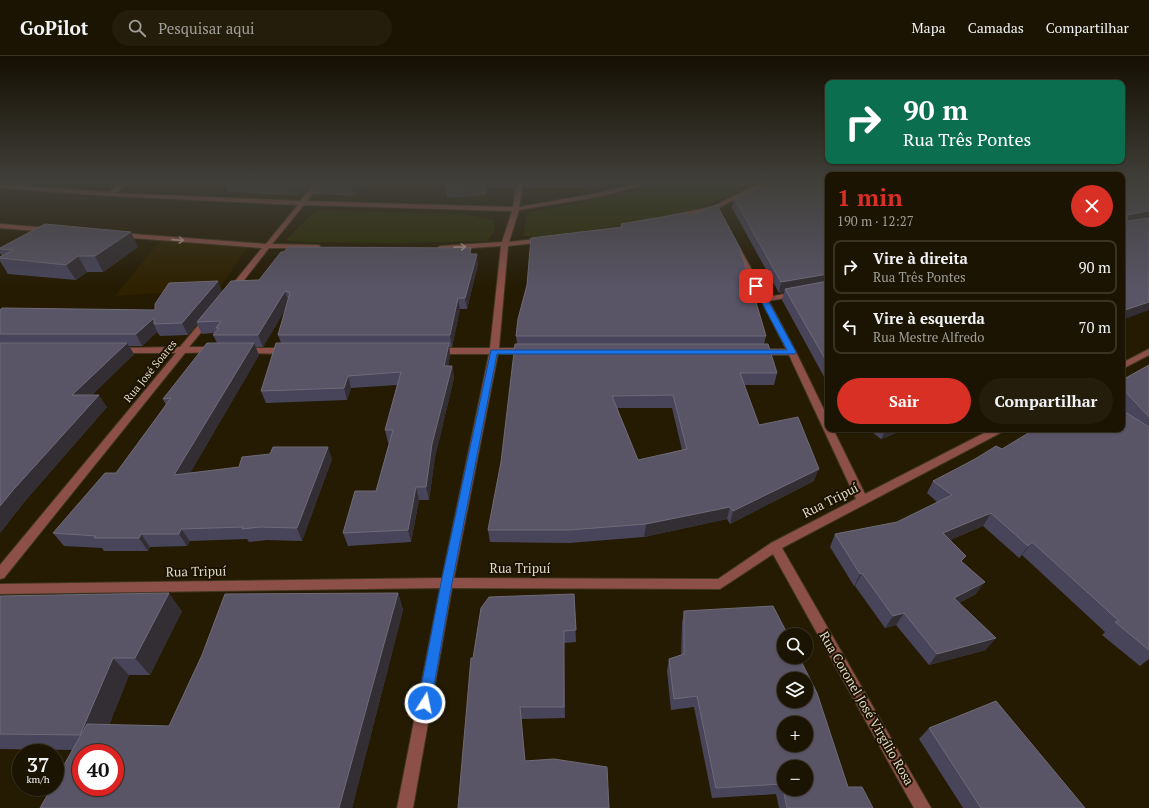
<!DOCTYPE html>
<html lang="pt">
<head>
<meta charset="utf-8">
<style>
  :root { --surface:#1c1402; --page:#251d0c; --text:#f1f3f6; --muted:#a09e99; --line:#3a3324; --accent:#d93025 }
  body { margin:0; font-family:"PT Serif",serif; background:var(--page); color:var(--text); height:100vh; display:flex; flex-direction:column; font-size:15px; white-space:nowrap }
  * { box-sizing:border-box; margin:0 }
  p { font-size:13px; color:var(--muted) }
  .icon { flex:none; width:22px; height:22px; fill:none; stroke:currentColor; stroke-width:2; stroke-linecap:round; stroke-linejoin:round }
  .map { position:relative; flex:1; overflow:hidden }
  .side { position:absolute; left:825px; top:116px; width:300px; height:260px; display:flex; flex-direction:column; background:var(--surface); border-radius:8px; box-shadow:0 1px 3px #0004,0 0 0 1px var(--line) }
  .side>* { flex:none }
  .hud { position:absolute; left:825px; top:24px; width:300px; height:84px; border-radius:8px; box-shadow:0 1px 3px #0004,0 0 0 1px var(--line); background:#0b6e4f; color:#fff; overflow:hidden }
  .buttons { position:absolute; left:777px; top:572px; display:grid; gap:8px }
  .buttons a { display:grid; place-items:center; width:36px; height:36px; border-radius:50%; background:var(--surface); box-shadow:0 1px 3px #0004,0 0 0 1px var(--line); font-size:20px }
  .speed { position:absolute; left:12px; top:688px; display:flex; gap:8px; font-size:20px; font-weight:700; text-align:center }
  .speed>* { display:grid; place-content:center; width:52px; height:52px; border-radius:50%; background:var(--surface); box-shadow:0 1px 3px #0004,0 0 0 1px var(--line); line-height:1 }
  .speed small { font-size:10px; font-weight:400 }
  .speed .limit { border:6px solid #d22; background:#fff; color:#111 }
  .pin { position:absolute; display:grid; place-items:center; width:34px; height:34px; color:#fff; margin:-17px; border-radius:8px; box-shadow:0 2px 6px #0006 }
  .me { position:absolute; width:44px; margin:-22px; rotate:10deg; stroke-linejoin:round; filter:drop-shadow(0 0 3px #0008) }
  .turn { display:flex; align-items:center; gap:14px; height:84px; padding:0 12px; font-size:18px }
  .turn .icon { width:52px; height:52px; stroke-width:2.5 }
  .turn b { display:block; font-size:28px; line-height:34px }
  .round { display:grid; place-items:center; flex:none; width:42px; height:42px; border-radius:21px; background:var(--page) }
  .headline { display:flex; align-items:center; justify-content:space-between; height:68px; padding:0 12px }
  h1 { font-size:24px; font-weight:800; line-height:30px; color:var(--accent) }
  .button { display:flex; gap:8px; margin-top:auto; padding:8px 12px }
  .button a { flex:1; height:46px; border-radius:24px; background:var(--accent); color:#fff; font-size:16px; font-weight:800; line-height:46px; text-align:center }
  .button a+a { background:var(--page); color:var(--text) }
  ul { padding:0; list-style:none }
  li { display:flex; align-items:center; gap:12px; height:54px; margin:0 8px 6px; padding:0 4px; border:2px solid var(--line); border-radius:8px }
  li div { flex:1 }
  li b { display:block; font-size:15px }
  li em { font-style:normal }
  header { display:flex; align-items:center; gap:24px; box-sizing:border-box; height:56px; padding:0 20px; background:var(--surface); border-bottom:1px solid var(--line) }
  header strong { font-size:19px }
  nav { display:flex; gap:22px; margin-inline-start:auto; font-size:14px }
  .search { width:280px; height:36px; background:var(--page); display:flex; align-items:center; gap:10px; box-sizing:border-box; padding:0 14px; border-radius:22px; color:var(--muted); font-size:15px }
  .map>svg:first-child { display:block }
  .built { fill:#2e2100 }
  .green { fill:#2a2d00 }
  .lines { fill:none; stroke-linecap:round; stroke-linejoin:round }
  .minor-casing { stroke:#3f361f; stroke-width:2 }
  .minor { fill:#8c5048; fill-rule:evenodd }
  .wall { fill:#48455b; fill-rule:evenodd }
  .shaded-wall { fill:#332e33 }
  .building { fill:#595567; stroke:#6e6a77; fill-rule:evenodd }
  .oneway { stroke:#bea296 }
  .route { fill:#1a73e8; stroke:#114b97 }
  .labels { text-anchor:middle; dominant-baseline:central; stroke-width:4; stroke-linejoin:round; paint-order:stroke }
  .street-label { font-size:11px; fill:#dfd9ca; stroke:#1c1200 }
  .near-street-label { font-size:13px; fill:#dfd9ca; stroke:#1c1200 }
</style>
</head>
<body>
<header>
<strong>GoPilot</strong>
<div class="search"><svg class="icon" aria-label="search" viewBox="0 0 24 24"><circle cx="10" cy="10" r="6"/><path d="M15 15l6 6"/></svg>Pesquisar aqui</div>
<nav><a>Mapa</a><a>Camadas</a><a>Compartilhar</a></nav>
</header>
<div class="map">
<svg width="1149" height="752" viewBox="0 0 1149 752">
  <rect width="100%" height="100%" fill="#251b03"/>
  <path class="built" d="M 160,185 L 248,190 L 219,233 L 115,240 Z"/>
  <path class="green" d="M 668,126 L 758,126 L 709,148 L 691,154 L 638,166 L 548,181 L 523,180 L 526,161 L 530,156 L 578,147 Z
    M 316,154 L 465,158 L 493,164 L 495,174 L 487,185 L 401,187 L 302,186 L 286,184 Z"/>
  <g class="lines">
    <g class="minor-casing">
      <path id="minor" d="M 122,126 L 129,126 L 116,137 L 300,145 L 316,126 L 322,126 L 307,145 L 513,151 L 517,126 L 523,126 L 519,151 L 598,137 L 644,126 L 655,126 L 598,141 L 519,154 L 509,186 L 544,182 L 547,184 L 544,186 L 508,190 L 499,292 L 528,292 L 532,295 L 528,298 L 498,298 L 454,522 L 718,523 L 771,487 L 856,443 L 789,299 L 758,299 L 754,296 L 758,293 L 786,293 L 762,246 L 759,244 L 760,243 L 735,194 L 736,193 L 741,194 L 767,241 L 796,236 L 800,238 L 796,240 L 769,245 L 796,296 L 828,362 L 828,373 L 833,373 L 865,438 L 992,373 L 1005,373 L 1004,375 L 782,492 L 931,752 L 914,752 L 773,498 L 720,533 L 452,532 L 413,752 L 397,752 L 440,532 L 0,538 L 0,528 L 442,522 L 489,298 L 436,298 L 432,295 L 436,292 L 490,292 L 501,190 L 440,194 L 437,192 L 440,190 L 502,186 L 512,155 L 304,149 L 272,188 L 318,189 L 320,190 L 320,192 L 269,192 L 234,237 L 231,237 L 227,235 L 262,192 L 120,181 L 117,179 L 120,177 L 266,188 L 298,149 L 110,140 L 0,132 L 0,128 L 109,136 Z
        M 762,126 L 770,126 L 718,152 L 671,162 L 668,160 L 714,150 Z
        M 0,168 L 49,172 L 52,174 L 49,176 L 0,172 Z
        M 205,261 L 211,261 L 212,263 L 189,291 L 214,291 L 218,294 L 217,296 L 185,297 L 4,522 L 0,523 L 0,509 L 176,297 L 118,297 L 115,296 L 114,294 L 115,292 L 180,291 Z
        M 244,292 L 286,292 L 290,295 L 286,298 L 241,297 L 240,295 L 241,293 Z
        M 1149,293 L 1149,299 L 1122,313 L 1122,307 Z"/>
    </g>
    <use href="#minor" class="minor"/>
  </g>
  <path class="wall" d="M 225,126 L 366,126 L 353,140 L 314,138 L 311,129 L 304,138 L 290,139 L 228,136 Z
    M 448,126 L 516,126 L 515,132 L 488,132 L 486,139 L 447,142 L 446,132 Z
    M 523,126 L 604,126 L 586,132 L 524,132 Z
    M 828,126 L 828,328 L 782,244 L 784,236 L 779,237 L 732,152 L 734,142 Z
    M 621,168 L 766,280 L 764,288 L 777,317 L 774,329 L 744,329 L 759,369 L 814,425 L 730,468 L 727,463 L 644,481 L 569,487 L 490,486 L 488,474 L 501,406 L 517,288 L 516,280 L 620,171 ZM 617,352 L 672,352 L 682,394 L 638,404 Z
    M 138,191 L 103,216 L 87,216 L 76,224 L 8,218 L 0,205 L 0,201 L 2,200 L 0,197 L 0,192 Z
    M 471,198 L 478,208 L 467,253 L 460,253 L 452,291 L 449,291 L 450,299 L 448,310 L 452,310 L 454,322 L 435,401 L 429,444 L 419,444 L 411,486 L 348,490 L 343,477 L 376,435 L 389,387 L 388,387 L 385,374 L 397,329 L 351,332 L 347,344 L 266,347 L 261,335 L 281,287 L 278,279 L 287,250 L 263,291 L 255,291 L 259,299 L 190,417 L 332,403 L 302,485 L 267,484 L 249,486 L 247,483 L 190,485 L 187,490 L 150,491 L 148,495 L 104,495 L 102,492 L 64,490 L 53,477 L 116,417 L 166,349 L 163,343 L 217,287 L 213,279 L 214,277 L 202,278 L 197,268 L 188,279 L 160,280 L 157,276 L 142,290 L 129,290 L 134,298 L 92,339 L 107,351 L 25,445 L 0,477 L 0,254 L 155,254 L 222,235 L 259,224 Z
    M 1149,309 L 1149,603 L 1140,610 L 1102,579 L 1105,576 L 1022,499 L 1019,502 L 983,470 L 950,484 L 962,506 L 976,538 L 959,547 L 986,594 L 929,609 L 896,569 L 885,572 L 855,530 L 854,530 L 830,491 L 835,478 L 897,466 L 937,446 L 927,437 L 933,425 L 1002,393 L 1122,373 L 1122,324 Z
    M 868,373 L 906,373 L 881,383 Z
    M 398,537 L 403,554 L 352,752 L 40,752 L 73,694 L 0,693 L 0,540 L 182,555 L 150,619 L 129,619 L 109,669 L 169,670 Z
    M 574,538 L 576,586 L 564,587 L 565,662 L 522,663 L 458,752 L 473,602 Z
    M 684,555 L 848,731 L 873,752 L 779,752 L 776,738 L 712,742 L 694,651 L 671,654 L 667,615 L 669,603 L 681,599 L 682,567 Z
    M 929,672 L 1085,752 L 963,752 L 919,683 Z"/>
  <path class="shaded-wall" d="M 303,126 L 314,126 L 311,128 L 311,129 L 304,138 L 290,139 L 287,129 Z
    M 354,126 L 366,126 L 353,140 L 350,130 Z
    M 486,126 L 487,126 L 488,132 L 486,139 L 485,129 Z
    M 514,126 L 516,126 L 515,132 Z
    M 586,126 L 604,126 L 586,132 Z
    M 1149,155 L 1149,164 L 1122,169 L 1127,159 Z
    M 131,176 L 138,191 L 103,216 L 95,200 Z
    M 477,198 L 478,208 L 467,253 L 465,242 Z
    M 78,200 L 87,216 L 76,224 L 66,209 Z
    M 828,218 L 828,229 L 785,233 L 784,236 L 779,237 L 781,226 Z
    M 218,225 L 223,237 L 197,266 L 197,268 L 188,279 L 182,267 Z
    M 285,235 L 289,247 L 263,291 L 258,279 Z
    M 458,242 L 460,253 L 452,291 L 450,279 Z
    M 1149,246 L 1149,254 L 1122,264 L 1122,255 Z
    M 154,262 L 154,268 L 157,276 L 142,290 L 136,278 Z
    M 127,287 L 134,298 L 80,351 L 72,339 Z
    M 254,287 L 259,299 L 182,431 L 174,419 Z
    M 449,287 L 450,299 L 446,322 L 444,310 Z
    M 452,310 L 454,322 L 435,401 L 429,444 L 426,431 L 432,388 Z
    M 348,320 L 351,332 L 347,344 L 344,332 Z
    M 99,339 L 107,351 L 25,445 L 0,477 L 0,450 L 14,433 Z
    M 886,373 L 906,373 L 881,383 Z
    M 328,391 L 332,403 L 302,485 L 297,472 Z
    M 819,413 L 814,425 L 730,468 L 733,455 Z
    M 416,431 L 419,444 L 411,486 L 408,474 Z
    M 730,451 L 727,463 L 644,481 L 646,468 Z
    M 991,457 L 983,470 L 936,490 L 943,477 Z
    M 181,473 L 190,485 L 187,490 L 179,478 Z
    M 141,478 L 150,491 L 148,495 L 139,482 Z
    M 1032,486 L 1022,499 L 1019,502 L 1028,490 Z
    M 862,517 L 855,530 L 854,530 L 860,518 Z
    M 985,526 L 976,538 L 945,554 L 954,542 Z
    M 169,537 L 182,555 L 150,619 L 135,602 Z
    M 398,537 L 403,554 L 352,752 L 339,752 Z
    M 904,557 L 896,569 L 885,572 L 893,560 Z
    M 996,582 L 986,594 L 929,609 L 937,598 Z
    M 113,602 L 129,619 L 99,694 L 80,679 Z"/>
  <path class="building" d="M 226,126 L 303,126 L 301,128 L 287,129 Z
    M 313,126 L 354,126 L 350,130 L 311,128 Z
    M 448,126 L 486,126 L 485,129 L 446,132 Z
    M 772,126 L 828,126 L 828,218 L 781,226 L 734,142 Z
    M 1122,126 L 1149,126 L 1149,155 L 1127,159 L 1127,164 L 1128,165 L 1149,162 L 1149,246 L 1122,255 L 1122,173 L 1124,173 L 1122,171 Z
    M 717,149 L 740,192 L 766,280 L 516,280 L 518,263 L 527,229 L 531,182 L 622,171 L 621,168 L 685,157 L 688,160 Z
    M 45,168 L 131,176 L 95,200 L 78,200 L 66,209 L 0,202 L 0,201 L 13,194 L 0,193 L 0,192 Z
    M 288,191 L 471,192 L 470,198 L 477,198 L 465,242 L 458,242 L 450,279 L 278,279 L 290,237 L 285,235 L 258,279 L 213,279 L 219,272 L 216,272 L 221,265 L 197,266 L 231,225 L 259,224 L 281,196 L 284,196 Z
    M 218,225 L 182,267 L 154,268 L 154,262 L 136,278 L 0,278 L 0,254 L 2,252 L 155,254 L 155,248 L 169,227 Z
    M 828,225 L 828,308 L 785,233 Z
    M 0,287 L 127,287 L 72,339 L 99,339 L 14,433 L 0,450 Z
    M 207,287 L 254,287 L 174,419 L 239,411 L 242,401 L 270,398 L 273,391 L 328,391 L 297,472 L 260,471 L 242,473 L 243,471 L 181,473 L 179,478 L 141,478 L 139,482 L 94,482 L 96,480 L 53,477 L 105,417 L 116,417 L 171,342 L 163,343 Z
    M 276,287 L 449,287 L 444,310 L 452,310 L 432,388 L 426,431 L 416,431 L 408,474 L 343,477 L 355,435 L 376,435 L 393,374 L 385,374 L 401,316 L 348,320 L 344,332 L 261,335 Z
    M 515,288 L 768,288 L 777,317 L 740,317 L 759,369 L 798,361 L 819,413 L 733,455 L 730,451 L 646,468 L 569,474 L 488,474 L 501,406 ZM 673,339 L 687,393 L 638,404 L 612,340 Z
    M 1149,309 L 1149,361 L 1122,332 L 1122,324 Z
    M 1122,354 L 1149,371 L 1149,594 L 1115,566 L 1119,565 L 1032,486 L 1028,490 L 991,457 L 943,477 L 966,500 L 961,505 L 985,526 L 954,542 L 996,582 L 937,598 L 904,557 L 893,560 L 862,517 L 860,518 L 835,478 L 897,466 L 952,439 L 933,425 L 975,403 L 996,390 L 1002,393 L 1035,373 L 1122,373 Z
    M 169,537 L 135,602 L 113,602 L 80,679 L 0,678 L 0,540 Z
    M 398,537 L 339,752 L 40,752 L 52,731 L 55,731 L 55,725 L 87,668 L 169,670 L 202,599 L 225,538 ZM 81,697 L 115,697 L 115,731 L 81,731 Z
    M 574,538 L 576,574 L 564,575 L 564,651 L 520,651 L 525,705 L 554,703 L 607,711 L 609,752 L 458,752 L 471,602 L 473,602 L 481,552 L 489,541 Z
    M 773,550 L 788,579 L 784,579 L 784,601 L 799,601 L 817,637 L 848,731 L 862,731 L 873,752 L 787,752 L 782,728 L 716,732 L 697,640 L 674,643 L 669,603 L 684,598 L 684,555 ZM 784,623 L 806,623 L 806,645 L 784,645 ZM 784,667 L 806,667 L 806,689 L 784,689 ZM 784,711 L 806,711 L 806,733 L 784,733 Z
    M 996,645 L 1085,752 L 981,752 L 929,672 Z"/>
  <defs><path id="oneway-shaft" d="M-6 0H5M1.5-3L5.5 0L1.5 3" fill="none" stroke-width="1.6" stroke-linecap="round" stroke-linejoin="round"/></defs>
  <g class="oneway">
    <use href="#oneway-shaft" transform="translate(178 184) rotate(4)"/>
    <use href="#oneway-shaft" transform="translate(460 191) rotate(-3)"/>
  </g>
  <linearGradient id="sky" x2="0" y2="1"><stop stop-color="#140f02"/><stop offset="0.54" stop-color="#403f39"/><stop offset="1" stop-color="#403f39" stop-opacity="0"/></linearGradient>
  <rect width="1149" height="232" fill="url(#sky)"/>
  <path class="route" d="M 756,228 L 760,230 L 796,296 L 795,298 L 497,298 L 452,527 L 431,647 L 429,652 L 425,654 L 420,652 L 418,647 L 441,527 L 491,294 L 787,294 L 753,230 Z"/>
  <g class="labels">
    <g class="street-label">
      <text transform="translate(150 315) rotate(-51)">Rua José Soares</text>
    </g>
    <g class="near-street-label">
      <text transform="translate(830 444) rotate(-27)">Rua Tripuí</text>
      <text x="520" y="512">Rua Tripuí</text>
      <text transform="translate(196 515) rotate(-1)">Rua Tripuí</text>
      <text transform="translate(867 652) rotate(60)">Rua Coronel José Virgílio Rosa</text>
    </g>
  </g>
</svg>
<div class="buttons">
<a><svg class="icon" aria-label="search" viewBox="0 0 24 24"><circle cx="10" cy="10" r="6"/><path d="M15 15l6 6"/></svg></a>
<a><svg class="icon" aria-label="layers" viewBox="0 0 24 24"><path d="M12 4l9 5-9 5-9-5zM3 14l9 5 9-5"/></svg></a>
<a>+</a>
<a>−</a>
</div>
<div class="speed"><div>37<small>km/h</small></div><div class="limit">40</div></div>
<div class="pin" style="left:756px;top:230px;background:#d93025"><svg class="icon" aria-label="arrive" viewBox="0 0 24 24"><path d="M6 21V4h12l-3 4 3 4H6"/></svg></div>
<svg class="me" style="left:425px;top:647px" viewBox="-20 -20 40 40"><circle r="17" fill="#1a73e8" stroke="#fff" stroke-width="3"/><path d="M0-11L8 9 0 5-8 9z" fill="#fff"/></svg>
<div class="hud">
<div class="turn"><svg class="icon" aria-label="right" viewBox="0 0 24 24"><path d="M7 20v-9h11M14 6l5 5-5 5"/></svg><div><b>90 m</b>Rua Três Pontes</div></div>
</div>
<section class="side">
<div class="headline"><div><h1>1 min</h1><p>190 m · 12:27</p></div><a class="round" style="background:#d93025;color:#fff"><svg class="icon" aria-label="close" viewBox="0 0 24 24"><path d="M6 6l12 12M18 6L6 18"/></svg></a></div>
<ul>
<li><svg class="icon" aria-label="right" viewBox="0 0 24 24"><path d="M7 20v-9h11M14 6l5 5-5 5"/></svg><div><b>Vire à direita</b><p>Rua Três Pontes</p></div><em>90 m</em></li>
<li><svg class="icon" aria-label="left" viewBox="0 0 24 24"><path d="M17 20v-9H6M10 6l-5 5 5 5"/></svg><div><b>Vire à esquerda</b><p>Rua Mestre Alfredo</p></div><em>70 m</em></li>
</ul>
<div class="button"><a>Sair</a><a>Compartilhar</a></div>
</section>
</div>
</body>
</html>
